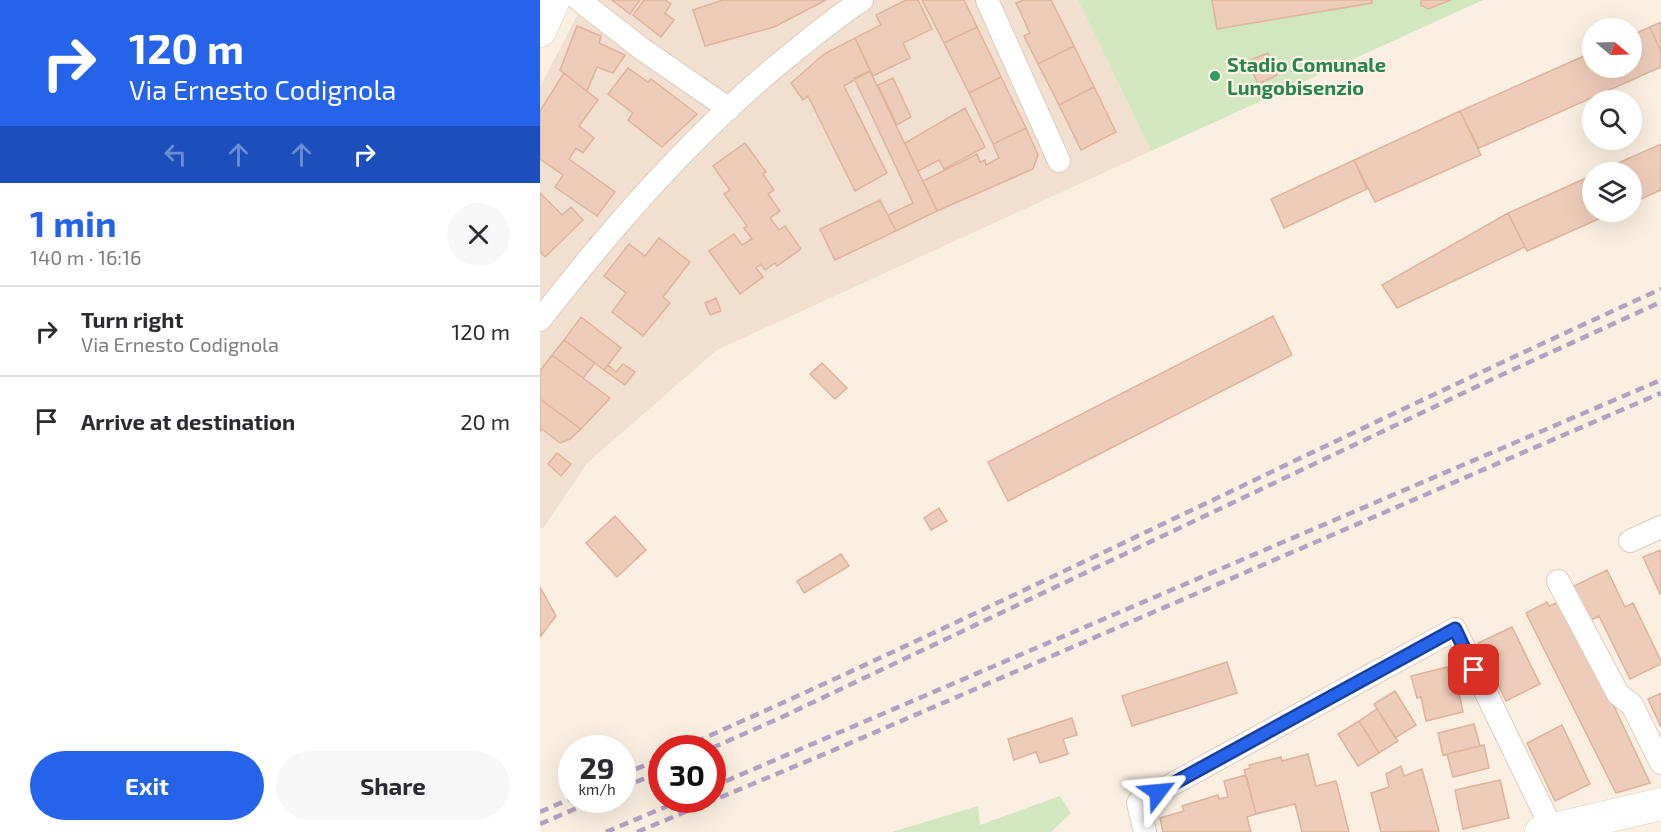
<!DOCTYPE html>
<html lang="en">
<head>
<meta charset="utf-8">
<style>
  :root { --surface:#fff; --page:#f7f7f7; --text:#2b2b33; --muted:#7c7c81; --line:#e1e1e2; --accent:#2563eb }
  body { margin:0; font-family:"Exo 2",sans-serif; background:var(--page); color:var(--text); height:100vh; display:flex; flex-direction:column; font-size:22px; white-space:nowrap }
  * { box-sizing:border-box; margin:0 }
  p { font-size:20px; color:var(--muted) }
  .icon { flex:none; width:33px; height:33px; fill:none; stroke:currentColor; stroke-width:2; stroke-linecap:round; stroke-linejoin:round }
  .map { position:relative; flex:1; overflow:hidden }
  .side { display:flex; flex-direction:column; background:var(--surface); width:540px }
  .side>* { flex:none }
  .banner { background:#2563eb; color:#fff; overflow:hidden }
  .needle { width:39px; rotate:109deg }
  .fabs { position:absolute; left:1042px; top:18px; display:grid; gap:12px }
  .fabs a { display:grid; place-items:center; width:60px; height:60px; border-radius:50%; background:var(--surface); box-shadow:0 6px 24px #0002; font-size:30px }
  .speed { position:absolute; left:18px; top:735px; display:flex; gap:12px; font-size:30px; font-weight:700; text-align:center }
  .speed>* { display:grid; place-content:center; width:78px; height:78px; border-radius:50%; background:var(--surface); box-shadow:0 6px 24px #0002; line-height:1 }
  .speed small { font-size:15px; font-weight:400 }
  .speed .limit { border:9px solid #d22; background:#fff; color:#111 }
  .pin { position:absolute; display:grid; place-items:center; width:51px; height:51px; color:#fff; margin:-26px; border-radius:12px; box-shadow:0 3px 9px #0006 }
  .me { position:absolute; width:66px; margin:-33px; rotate:61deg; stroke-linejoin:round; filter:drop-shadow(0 0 4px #0008) }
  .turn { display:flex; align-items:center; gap:21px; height:126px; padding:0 30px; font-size:27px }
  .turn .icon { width:78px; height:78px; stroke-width:2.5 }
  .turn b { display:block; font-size:42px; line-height:51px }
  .lanes { display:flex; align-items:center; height:57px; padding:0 30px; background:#0003; justify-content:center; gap:30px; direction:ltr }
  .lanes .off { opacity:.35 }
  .round { display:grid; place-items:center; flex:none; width:63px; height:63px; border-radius:32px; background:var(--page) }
  .head { display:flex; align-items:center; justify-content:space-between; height:102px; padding:0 30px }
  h1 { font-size:36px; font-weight:700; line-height:45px; color:var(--accent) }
  .cta { display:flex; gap:12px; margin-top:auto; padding:12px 30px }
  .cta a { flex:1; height:69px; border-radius:36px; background:var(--accent); color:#fff; font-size:24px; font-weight:700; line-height:69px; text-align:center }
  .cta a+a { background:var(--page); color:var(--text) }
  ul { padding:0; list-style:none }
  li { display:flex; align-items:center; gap:18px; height:90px; padding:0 30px; border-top:2px solid var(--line) }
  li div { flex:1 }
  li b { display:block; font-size:22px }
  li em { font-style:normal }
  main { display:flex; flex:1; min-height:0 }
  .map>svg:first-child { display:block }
  .residential { fill:#f1e0cf }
  .green { fill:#d2e6c0 }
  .building { fill:#eeccba; stroke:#dfb29b; stroke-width:1.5 }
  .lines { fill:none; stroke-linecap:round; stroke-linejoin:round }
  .street-casing { stroke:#decbbd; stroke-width:24 }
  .secondary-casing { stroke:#e2ccbc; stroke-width:33 }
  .street { stroke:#fff; stroke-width:22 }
  .secondary { stroke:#fff; stroke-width:32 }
  .rail { stroke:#b1a1c2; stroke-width:4.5; stroke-dasharray:9 6; stroke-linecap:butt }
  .route-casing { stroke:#184099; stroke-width:15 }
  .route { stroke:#2563eb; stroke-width:10 }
  .leisure-dot { fill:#2e9e5b; stroke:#fef3e6; stroke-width:2 }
  .labels { text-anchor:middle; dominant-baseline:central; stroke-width:4.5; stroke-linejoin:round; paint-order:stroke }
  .leisure-label { font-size:20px; font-weight:bold; fill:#27864d; stroke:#fef3e6; text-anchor:start }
</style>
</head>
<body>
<main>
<section class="side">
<div class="banner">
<div class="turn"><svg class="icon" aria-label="right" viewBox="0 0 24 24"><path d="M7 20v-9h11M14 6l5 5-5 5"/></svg><div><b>120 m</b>Via Ernesto Codignola</div></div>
<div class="lanes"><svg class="icon off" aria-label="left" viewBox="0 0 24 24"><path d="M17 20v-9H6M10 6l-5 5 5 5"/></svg><svg class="icon off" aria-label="ahead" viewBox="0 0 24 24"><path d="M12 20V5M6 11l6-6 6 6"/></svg><svg class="icon off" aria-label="ahead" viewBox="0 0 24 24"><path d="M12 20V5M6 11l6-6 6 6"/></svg><svg class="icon" aria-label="right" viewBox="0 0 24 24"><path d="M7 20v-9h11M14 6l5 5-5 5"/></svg></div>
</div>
<div class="head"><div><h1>1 min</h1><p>140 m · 16:16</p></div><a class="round"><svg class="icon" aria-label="close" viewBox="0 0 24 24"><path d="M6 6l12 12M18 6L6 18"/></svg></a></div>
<ul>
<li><svg class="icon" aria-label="right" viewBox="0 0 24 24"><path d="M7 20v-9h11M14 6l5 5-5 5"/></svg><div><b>Turn right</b><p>Via Ernesto Codignola</p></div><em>120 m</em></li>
<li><svg class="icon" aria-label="arrive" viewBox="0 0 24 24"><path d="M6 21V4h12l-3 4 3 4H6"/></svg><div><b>Arrive at destination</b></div><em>20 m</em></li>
</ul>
<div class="cta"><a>Exit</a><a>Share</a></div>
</section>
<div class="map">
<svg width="1121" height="832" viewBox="0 0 1121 832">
  <rect width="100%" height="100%" fill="#faefe0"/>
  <path class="residential" d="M 45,0 L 538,0 L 611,151 L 177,350 L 47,463 L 4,527 L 0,529 L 0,87 Z"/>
  <path class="green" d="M 538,0 L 943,0 L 611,151 Z
    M 520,796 L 531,813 L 511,832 L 352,832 L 438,806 L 440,825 Z"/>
  <path class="building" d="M 72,0 L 100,0 L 90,14 Z
    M 104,0 L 125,0 L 131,4 L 125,13 L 134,20 L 121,37 L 93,15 Z
    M 183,0 L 286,0 L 234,27 L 165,46 L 153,10 Z
    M 366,0 L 378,0 L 392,29 L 363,43 L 370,58 L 333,76 L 315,38 L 341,25 L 336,15 Z
    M 382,0 L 424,0 L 437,27 L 404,43 Z
    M 483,0 L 511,0 L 534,46 L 498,64 L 484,36 L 490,33 L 476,3 Z
    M 672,0 L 832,0 L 832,3 L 677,29 Z
    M 881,0 L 911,0 L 888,9 L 881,5 Z
    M 1121,22 L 1121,52 L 1110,27 Z
    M 37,26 L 61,36 L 59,43 L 85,55 L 73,73 L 57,67 L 47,91 L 20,70 Z
    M 437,27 L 461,77 L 429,93 L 404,43 Z
    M 1110,27 L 1121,52 L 1121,67 L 939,148 L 920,111 L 1053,52 L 1053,68 L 1092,68 L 1092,35 Z
    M 315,38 L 330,71 L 304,86 L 347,173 L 315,191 L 268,96 L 263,100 L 251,83 L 284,54 Z
    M 534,46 L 554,87 L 519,105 L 498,64 Z
    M 728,53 L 737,75 L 718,84 L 708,61 Z
    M 88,68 L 108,82 L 111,79 L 157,114 L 122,147 L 88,120 L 93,113 L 68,94 Z
    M 330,71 L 397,211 L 356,231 L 348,215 L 373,203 L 314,78 Z
    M 24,73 L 58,100 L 39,126 L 54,138 L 43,153 L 36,148 L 29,159 L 75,192 L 57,216 L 15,187 L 23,175 L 0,159 L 0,111 Z
    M 461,77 L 486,128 L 453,144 L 429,93 Z
    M 353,78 L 371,117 L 357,125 L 338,85 Z
    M 554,87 L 576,132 L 541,150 L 519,105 Z
    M 425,108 L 445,147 L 404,169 L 399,160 L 378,171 L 365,143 Z
    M 920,111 L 941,155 L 835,202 L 814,160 Z
    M 486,128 L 498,155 L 493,169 L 397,211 L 383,181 L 437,154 L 440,162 L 445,160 L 446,165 L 459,158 L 453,144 Z
    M 205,143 L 226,172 L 223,174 L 234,190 L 228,194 L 240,211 L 230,218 L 239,230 L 245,226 L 261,249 L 237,266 L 235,263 L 225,270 L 221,264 L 216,268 L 223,277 L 200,294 L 169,251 L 194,234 L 202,245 L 212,239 L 204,228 L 207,226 L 184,194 L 190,190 L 173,166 Z
    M 1121,144 L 1121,190 L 1092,203 L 1092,172 L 1058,172 Z
    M 814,160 L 827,189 L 744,228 L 731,199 Z
    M 1053,175 L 1053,212 L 1074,212 L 987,251 L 968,213 Z
    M 0,193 L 22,215 L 31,207 L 43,220 L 5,257 L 0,251 Z
    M 340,200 L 356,231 L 295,260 L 280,229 Z
    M 968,213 L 985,247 L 857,308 L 842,285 Z
    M 119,238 L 150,262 L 123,297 L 130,303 L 103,336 L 72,312 L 86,293 L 64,276 L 89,244 L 105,256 Z
    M 176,298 L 181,311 L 170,315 L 165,303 Z
    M 733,316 L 752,355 L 468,501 L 448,462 Z
    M 41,317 L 81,348 L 64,370 L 24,340 Z
    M 24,340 L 55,363 L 43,378 L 12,355 Z
    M 12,355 L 70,398 L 41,429 L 0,399 L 0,371 Z
    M 282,363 L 307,388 L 295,399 L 270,374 Z
    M 83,364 L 95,372 L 85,385 L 64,370 L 68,365 L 76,372 Z
    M 0,399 L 41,429 L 30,439 L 20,443 L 2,429 L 0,432 Z
    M 17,453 L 31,464 L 21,476 L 8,464 Z
    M 399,508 L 407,521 L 391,530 L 384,518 Z
    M 75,516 L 106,550 L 77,577 L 46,543 Z
    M 1121,550 L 1121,593 L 1120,594 L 1103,557 Z
    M 301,554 L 309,566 L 264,593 L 257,581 Z
    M 1067,570 L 1085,607 L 1093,603 L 1121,661 L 1121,664 L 1090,679 L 1059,616 L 1049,621 L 1032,587 Z
    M 0,587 L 16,616 L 0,637 Z
    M 1024,600 L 1110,783 L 1076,793 L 986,613 L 1007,602 L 1009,606 Z
    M 972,627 L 1000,684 L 966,701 L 938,643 Z
    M 687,662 L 697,693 L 592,726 L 582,696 Z
    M 907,667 L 912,689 L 918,688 L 923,712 L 886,721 L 881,697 L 877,698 L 871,676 Z
    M 855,691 L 876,725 L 855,738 L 834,704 Z
    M 1121,693 L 1121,727 L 1108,699 Z
    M 837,709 L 858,741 L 839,753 L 819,721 Z
    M 532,718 L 537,735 L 523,739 L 528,754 L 500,763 L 496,752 L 474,760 L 468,739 Z
    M 819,721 L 839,753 L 818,766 L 798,734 Z
    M 934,724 L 940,746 L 903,755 L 898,733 Z
    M 1022,725 L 1050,784 L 1015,801 L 987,743 Z
    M 944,745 L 949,768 L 913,777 L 907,754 Z
    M 768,754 L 776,786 L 796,781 L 809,832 L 762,832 L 755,804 L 716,814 L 704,770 L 710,768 L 709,765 L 741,757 L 742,761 Z
    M 861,766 L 864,776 L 882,769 L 899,831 L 841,832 L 831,793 L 849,787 L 846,774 Z
    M 706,775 L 716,814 L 707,817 L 711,832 L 623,832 L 620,818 L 644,811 L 642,806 L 678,795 L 679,799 L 688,797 L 684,781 Z
    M 960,780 L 969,818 L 923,829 L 915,790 Z"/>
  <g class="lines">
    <g class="street-casing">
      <path id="street" d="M 39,0 L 102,49 L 189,109
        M 447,0 L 519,161
        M 0,320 C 76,222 159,127 256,50 C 278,32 299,15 322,0
        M 1090,541 L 1121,527
        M 1018,581 L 1078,694 L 1092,705 L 1121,763
        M 605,832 L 598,803 L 915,629 L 1012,829"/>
    </g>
    <g class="secondary-casing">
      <path id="secondary" d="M 0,31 L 14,0
        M 1001,832 L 1121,804"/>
    </g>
    <use href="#street" class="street"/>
    <use href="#secondary" class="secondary"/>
    <path class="rail" d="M 142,748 C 471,602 793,438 1121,289
      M 172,748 L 240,718 L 957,377 L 1121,302
      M 82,775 L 122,758
      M 172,787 L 1121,380
      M 82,788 L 122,771
      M 0,812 L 32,798
      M 0,824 L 56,800
      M 66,832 L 142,800
      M 97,832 L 287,753 L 1121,393"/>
  </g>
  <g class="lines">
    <g class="route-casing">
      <path id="route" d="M 618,792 L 915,629 L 934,670"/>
    </g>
    <use href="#route" class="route"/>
  </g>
  <circle class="leisure-dot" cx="675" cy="76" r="6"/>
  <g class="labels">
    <g class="leisure-label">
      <text x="687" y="64">Stadio Comunale<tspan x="687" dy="23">Lungobisenzio</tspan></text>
    </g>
  </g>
</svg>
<div class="fabs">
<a><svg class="needle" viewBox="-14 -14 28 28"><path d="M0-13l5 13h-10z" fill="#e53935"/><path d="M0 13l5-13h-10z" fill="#7c7c81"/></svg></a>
<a><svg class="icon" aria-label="search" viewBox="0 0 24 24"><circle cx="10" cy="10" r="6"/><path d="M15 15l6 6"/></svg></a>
<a><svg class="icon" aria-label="layers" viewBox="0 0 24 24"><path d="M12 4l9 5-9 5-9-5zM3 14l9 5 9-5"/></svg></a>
</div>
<div class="speed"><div>29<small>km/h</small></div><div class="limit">30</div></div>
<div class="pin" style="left:934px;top:670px;background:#d93025"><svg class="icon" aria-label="arrive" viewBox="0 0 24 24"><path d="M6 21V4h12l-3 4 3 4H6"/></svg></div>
<svg class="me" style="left:618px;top:792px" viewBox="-20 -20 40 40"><path d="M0-17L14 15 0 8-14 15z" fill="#2563eb" stroke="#fff" stroke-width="4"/></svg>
</div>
</main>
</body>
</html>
